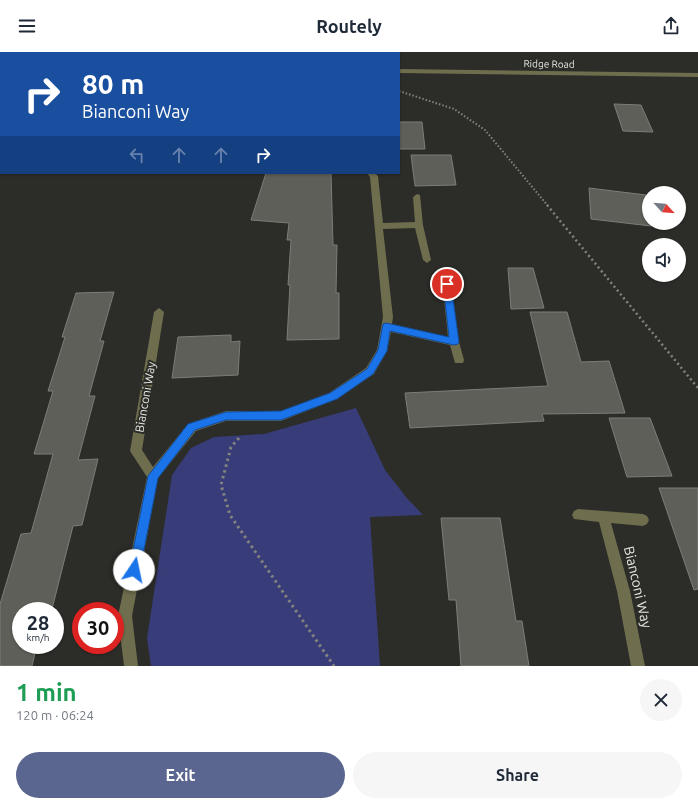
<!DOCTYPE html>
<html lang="en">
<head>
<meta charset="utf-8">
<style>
  :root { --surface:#fff; --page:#f6f6f7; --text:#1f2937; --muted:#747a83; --accent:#5b6690 }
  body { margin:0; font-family:Ubuntu,sans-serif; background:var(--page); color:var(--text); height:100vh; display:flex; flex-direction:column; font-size:15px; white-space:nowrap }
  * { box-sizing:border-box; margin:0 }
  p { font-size:13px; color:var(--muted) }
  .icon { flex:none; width:22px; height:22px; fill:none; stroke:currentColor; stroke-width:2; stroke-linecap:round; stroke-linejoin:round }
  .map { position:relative; height:614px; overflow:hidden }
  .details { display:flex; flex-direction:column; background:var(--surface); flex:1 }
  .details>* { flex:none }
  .hud { position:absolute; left:0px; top:0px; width:400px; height:122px; box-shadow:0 1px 3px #0004; background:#1a4fa0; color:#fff; overflow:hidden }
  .needle { width:26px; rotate:116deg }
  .buttons { position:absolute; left:642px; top:134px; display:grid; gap:8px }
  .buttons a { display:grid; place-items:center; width:44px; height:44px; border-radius:50%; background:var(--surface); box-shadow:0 1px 3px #0004; font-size:20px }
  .speed { position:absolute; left:12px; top:550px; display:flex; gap:8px; font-size:20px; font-weight:700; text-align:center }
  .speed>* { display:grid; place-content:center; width:52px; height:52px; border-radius:50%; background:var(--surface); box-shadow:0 1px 3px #0004; line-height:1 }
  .speed small { font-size:10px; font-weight:400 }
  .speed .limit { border:6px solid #d22; background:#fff; color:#111 }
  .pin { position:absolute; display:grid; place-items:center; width:34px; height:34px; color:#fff; margin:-17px; border:2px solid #fff; border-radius:50%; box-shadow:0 1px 4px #0007 }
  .me { position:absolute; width:44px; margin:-22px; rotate:11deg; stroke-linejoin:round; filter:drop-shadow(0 0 3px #0008) }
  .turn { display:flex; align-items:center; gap:14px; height:84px; padding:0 16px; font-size:18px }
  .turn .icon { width:52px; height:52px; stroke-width:2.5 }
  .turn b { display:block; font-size:28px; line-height:34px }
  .lanes { display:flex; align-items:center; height:38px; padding:0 16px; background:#0003; justify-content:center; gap:20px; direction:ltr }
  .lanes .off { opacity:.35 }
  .round { display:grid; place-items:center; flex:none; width:42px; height:42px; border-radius:21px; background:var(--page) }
  .headline { display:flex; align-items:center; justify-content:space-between; height:68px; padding:0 16px }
  h1 { font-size:24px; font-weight:600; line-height:30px; color:#1e9e55 }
  .primary-button { display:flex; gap:8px; margin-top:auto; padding:8px 16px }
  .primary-button a { flex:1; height:46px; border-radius:24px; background:var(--accent); color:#fff; font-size:16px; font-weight:600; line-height:46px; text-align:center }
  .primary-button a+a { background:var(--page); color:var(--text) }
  header { display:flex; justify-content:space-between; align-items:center; height:52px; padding:0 16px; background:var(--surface); font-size:18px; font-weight:600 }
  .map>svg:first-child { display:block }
  .green { fill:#383d79 }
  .building { fill:#5f5f5a; stroke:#7d7d78 }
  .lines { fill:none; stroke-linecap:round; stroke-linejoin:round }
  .path-far2 { stroke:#83837f; stroke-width:2; stroke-dasharray:1.5 2; stroke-linecap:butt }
  .path-far1 { stroke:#83837f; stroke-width:2.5; stroke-dasharray:2 3; stroke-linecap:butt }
  .path { stroke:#83837f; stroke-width:3; stroke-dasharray:2.5 3.5; stroke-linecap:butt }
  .minor { fill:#6e6d4d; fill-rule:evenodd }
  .route { fill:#1a73e8; stroke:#114b97 }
  .labels { text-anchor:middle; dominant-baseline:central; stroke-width:4; stroke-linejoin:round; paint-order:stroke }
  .far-street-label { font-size:10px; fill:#e7e7e4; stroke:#2c2c28 }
  .street-label { font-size:12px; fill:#e7e7e4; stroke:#2c2c28 }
  .near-street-label { font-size:14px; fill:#e7e7e4; stroke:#2c2c28 }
</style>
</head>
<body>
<header><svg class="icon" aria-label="menu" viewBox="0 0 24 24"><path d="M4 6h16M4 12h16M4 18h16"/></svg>Routely<svg class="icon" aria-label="share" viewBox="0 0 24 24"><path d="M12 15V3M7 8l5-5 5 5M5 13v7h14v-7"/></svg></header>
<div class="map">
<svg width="698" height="614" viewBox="0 0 698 614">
  <rect width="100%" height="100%" fill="#2c2c28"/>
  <path class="green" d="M 356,356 L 385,418 L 406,445 L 423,463 L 370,465 L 380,614 L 151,614 L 147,586 L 172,423 L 191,396 L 214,385 L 264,382 Z"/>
  <path class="building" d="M 614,52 L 641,53 L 653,80 L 623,79 Z
    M 399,70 L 422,70 L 425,97 L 399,97 Z
    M 411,103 L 451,103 L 456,133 L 415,134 Z
    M 266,121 L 331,121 L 333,193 L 337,193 L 336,241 L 339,241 L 339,287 L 287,288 L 290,233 L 288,233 L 291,188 L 287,188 L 289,171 L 251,168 Z
    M 589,136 L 646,143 L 651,174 L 591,167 Z
    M 508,216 L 533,216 L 544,256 L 511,257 Z
    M 114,240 L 100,289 L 104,289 L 89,344 L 95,344 L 78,408 L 98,407 L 82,473 L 73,474 L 52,557 L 21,559 L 21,593 L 37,593 L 32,614 L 0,614 L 0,552 L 21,482 L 31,481 L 53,402 L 34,402 L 53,339 L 48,339 L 65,285 L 62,285 L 76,241 Z
    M 530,260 L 567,260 L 581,310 L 609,309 L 625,361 L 542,362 L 544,369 L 410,376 L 405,341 L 548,334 Z
    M 231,283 L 231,290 L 240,289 L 238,323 L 172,326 L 178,285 Z
    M 609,366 L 650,366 L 672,424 L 627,425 Z
    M 659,436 L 698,436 L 698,537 L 694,538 Z
    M 441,466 L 500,466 L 516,569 L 522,569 L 529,614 L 461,614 L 456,548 L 449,548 Z"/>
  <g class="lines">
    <path class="path-far2" d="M 399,39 L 454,57 L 485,78 L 548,154"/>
    <path class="path-far1" d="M 547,153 L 698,336"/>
    <path class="path" d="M 239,386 L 231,395 L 221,433 L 230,463 L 334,614"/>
    <path class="minor" d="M 182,0 L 193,0 L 194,1 L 183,1 Z
      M 399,17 L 698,21 L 698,25 L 399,21 Z
      M 367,121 L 375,121 L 378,124 L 383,171 L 415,170 L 413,145 L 417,142 L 420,143 L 423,173 L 431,208 L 427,211 L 423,208 L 415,176 L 383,177 L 393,265 L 392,272 L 448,285 L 441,218 L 445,215 L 448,216 L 459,290 L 464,308 L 463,311 L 455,311 L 450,293 L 391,280 L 387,299 L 374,322 L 337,347 L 281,369 L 226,369 L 196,379 L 158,426 L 132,564 L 138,614 L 124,614 L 118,564 L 147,425 L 130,399 L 154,260 L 159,256 L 164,260 L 142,398 L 153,415 L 188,372 L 226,359 L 281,359 L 329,341 L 366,316 L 377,298 L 383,265 L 370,125 Z
      M 578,457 L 643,462 L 647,464 L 649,468 L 647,472 L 643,474 L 611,471 L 630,539 L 645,614 L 631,614 L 617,539 L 599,470 L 574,467 L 572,463 L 574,459 Z"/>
  </g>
  <path class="route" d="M 447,229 L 451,232 L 459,290 L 458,292 L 454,293 L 390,279 L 387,299 L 373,322 L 337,347 L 281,368 L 226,368 L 195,378 L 158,426 L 140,518 L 138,522 L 134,523 L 130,522 L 129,518 L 148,424 L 188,372 L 226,360 L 281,359 L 330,341 L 367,317 L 378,298 L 383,272 L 386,271 L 449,285 L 443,232 Z"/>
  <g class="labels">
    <g class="far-street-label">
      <text transform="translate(549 12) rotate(1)">Ridge Road</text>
    </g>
    <g class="street-label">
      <text transform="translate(145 345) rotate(-80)">Bianconi Way</text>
    </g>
    <g class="near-street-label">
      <text transform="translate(638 535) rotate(77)">Bianconi Way</text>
    </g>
  </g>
</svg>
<div class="buttons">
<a><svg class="needle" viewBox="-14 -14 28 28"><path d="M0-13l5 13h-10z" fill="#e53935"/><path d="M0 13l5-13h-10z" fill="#747a83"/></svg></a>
<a><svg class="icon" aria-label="sound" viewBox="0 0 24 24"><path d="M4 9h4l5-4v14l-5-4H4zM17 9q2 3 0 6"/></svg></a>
</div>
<div class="speed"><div>28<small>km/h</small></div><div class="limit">30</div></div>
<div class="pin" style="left:447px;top:232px;background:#d93025"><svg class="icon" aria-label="arrive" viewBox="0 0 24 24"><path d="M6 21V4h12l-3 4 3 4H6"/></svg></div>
<svg class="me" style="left:134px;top:518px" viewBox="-20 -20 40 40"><circle r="19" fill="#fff"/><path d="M0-13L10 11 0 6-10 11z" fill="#1a73e8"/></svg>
<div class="hud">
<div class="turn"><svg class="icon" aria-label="right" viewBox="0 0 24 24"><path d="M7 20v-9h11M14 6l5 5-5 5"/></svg><div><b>80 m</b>Bianconi Way</div></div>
<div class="lanes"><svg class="icon off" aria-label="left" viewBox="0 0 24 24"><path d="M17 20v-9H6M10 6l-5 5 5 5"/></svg><svg class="icon off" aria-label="ahead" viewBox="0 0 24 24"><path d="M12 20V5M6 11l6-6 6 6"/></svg><svg class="icon off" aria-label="ahead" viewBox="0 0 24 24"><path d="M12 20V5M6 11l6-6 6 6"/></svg><svg class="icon" aria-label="right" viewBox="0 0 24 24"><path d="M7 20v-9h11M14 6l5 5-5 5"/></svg></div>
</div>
</div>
<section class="details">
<div class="headline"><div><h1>1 min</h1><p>120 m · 06:24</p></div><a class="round"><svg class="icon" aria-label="close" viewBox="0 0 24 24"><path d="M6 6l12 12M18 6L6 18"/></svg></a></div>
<div class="primary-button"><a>Exit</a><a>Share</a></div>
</section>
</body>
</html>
